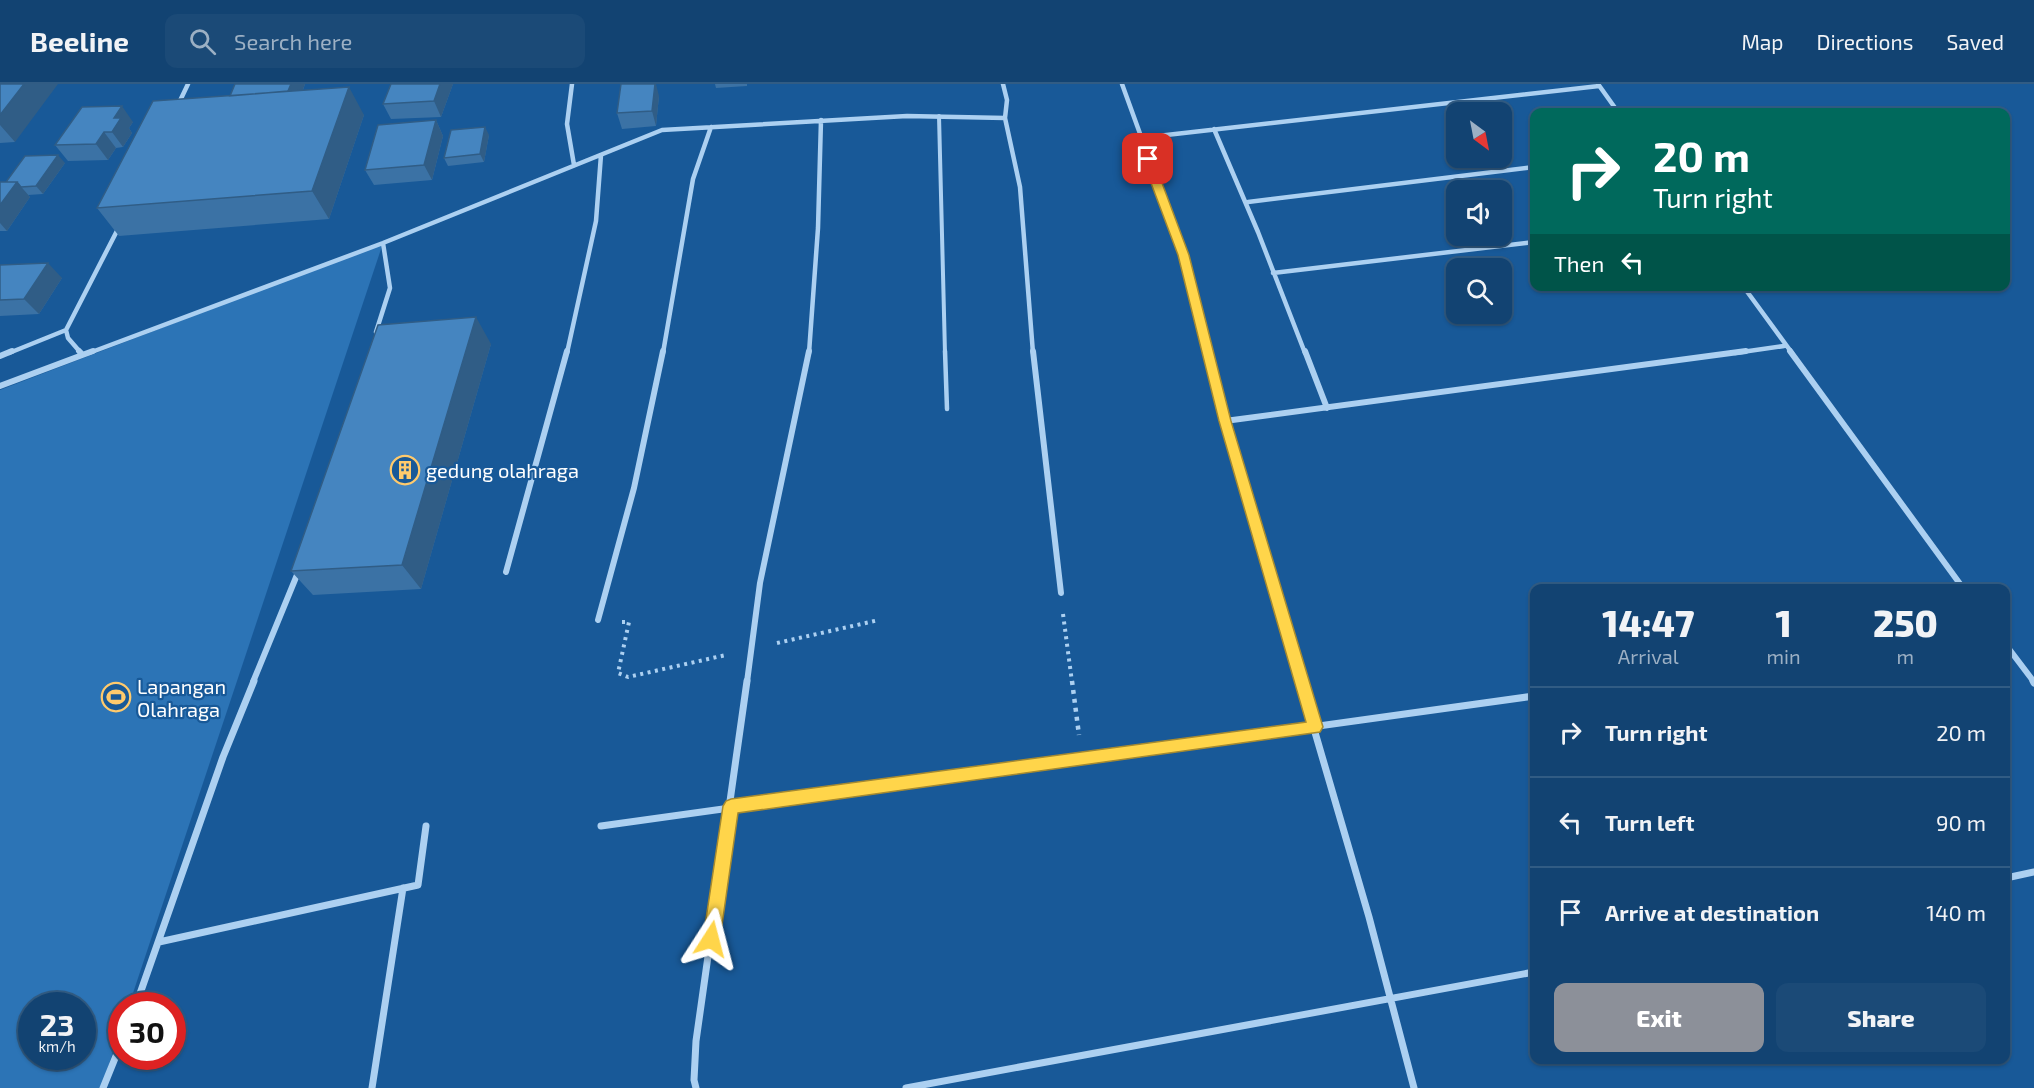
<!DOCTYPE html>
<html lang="en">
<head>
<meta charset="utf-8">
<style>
  :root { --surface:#124372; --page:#1b4a77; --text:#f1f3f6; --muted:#9cb0c4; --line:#315c84; --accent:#8c9099 }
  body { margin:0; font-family:"Exo 2",sans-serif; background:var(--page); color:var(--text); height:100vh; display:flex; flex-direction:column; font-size:22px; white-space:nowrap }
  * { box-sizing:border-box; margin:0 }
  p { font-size:20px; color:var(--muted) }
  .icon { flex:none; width:33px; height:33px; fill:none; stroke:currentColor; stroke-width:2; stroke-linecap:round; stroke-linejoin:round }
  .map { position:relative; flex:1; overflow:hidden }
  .drawer { position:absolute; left:1530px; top:500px; width:480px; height:480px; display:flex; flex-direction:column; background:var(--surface); border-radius:12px; box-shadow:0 2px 4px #0004,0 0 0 2px var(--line) }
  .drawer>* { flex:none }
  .banner { position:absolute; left:1530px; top:24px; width:480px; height:183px; border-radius:12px; box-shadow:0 2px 4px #0004,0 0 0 2px var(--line); background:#00695c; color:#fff; overflow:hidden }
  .needle { width:39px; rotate:148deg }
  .tools { position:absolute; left:1446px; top:18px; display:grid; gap:12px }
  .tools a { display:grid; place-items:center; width:66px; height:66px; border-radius:12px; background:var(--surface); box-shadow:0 2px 4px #0004,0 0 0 2px var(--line); font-size:30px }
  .speed { position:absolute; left:18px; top:908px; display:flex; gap:12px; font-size:30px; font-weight:700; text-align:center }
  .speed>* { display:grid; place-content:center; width:78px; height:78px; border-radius:50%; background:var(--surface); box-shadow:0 2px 4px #0004,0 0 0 2px var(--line); line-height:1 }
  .speed small { font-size:15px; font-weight:400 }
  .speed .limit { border:9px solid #d22; background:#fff; color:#111 }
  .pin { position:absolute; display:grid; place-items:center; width:51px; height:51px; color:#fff; margin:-26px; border-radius:12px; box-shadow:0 3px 9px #0006 }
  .me { position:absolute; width:66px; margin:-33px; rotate:9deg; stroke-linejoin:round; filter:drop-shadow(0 0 4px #0008) }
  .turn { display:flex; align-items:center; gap:21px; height:126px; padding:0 24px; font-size:27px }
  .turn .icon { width:78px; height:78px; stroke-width:2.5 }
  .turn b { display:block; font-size:42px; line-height:51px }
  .then { display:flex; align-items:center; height:57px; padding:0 24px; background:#0003; gap:12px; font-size:22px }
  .eta { display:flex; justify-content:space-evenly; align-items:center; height:102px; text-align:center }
  .eta b { font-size:36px; font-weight:800; line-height:42px }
  .action { display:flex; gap:12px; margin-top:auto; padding:12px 24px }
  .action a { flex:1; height:69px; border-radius:12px; background:var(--accent); color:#fff; font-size:24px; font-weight:800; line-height:69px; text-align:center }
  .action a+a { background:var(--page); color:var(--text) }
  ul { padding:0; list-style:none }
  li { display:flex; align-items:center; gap:18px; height:90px; padding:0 24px; border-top:2px solid var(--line) }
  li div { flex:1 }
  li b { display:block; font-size:22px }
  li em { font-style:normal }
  header { display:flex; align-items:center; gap:36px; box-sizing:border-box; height:84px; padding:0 30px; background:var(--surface); border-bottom:2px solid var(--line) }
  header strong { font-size:28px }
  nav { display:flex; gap:33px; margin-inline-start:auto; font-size:21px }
  .search { width:420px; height:54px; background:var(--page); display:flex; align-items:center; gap:15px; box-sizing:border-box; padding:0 21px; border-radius:12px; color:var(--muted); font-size:22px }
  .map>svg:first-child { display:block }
  .green { fill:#2c74b6; fill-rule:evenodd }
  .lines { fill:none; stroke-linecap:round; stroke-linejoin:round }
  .path-far1 { stroke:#acd0f1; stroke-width:4; stroke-dasharray:3 4.5; stroke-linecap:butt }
  .path { stroke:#acd0f1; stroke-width:4.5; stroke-dasharray:4 5; stroke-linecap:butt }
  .service-far1 { stroke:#acd0f1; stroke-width:4 }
  .service { stroke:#acd0f1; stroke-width:4.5 }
  .minor-far2 { stroke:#acd0f1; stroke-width:4.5 }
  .minor-far1 { stroke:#acd0f1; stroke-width:6 }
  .minor { stroke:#acd0f1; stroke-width:7 }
  .wall { fill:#3b72a5 }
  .shaded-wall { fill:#305d86 }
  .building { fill:#4585c0; stroke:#305d86; stroke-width:1.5 }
  .route { fill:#ffd54a; stroke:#a68a30; stroke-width:1.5 }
  .labels { text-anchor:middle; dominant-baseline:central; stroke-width:4.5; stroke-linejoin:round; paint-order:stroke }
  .poi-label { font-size:20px; fill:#fff; stroke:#185998; text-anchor:start }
</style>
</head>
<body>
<header>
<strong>Beeline</strong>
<div class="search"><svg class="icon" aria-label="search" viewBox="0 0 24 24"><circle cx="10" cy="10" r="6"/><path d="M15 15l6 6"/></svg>Search here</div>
<nav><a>Map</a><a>Directions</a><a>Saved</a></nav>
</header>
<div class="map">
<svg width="2034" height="1004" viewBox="0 0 2034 1004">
  <rect width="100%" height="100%" fill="#185998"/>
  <path class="green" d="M 383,159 L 129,921 L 122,921 L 121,944 L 101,1004 L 0,1004 L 0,306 ZM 32,921 L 82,921 L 82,972 L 32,972 Z"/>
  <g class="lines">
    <path class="path-far1" d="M 1063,530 L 1072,598
      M 622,538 L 629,538 L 618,589 L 628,593 L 726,571
      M 777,559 L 879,536"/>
    <path class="path" d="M 1072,597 L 1079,651"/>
    <path class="service-far1" d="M 939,32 L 945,269"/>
    <path class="service" d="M 945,267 L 947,325"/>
    <path class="minor-far2" d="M 572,0 L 567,40 L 574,81
      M 1122,0 L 1184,171 L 1208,269
      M 1598,0 L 1618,28
      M 178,21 L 188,0
      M 1005,34 L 1020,103 L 1033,269
      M 1214,45 L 1258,148 L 1305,269
      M 1140,54 L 1599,2
      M 1248,118 L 1534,83
      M 1273,189 L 1534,158
      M 1743,202 L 1792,269
      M 66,246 L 68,254 L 81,269
      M 376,248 L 390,204 L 383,159
      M 9,269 L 66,246 L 120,141
      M 89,269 L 383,159 L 662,46 L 907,32 L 1005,34 L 1007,16 L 1003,0
      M 567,269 L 596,137 L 601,71
      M 663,269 L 693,95 L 711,43
      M 809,269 L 818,144 L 821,36
      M 1735,269 L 1784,262"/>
    <path class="minor-far1" d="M 79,267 L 82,270
      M 1033,267 L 1061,509
      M 1208,267 L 1225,337 L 1301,598
      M 1305,267 L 1327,324
      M 1790,267 L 1963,504
      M 0,272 L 12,267
      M 0,302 L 93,267
      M 1225,337 L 1746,267
      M 506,488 L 567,267
      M 598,536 L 634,404 L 663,267
      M 2006,561 L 2034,598
      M 253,598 L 299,486
      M 747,598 L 760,499 L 809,267"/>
    <path class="minor" d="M 1300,597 L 1369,833 L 1414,1004
      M 2033,597 L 2034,599
      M 601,742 L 1534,612
      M 2006,794 L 2034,788
      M 159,858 L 418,801 L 426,742
      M 136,921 L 223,673 L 254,597
      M 103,1004 L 122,957
      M 372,1004 L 403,804
      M 696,1004 L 694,996 L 696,957 L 747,597
      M 906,1004 L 1534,888"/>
  </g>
  <path class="wall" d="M 0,0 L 15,58 L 0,59 Z
    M 235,0 L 305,0 L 303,6 L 364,31 L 329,135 L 119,152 L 97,124 L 230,12 Z
    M 453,0 L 441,33 L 391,35 L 383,20 Z
    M 715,0 L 747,0 L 747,2 L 716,4 Z
    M 659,12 L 656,42 L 622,45 L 617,29 Z
    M 436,36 L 443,52 L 432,96 L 374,101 L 365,86 Z
    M 133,38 L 129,44 L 132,49 L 123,63 L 116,64 L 108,76 L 68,77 L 55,61 Z
    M 489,51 L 484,78 L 448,82 L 444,74 Z
    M 65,79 L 43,110 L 28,111 L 30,113 L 7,147 L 0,147 L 0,98 L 6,98 Z
    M 0,181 L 62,194 L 39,230 L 0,232 Z
    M 491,260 L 421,505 L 313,511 L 291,487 Z"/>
  <path class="shaded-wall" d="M 24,0 L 58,0 L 15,58 L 0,41 L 0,31 Z
    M 291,0 L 305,0 L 294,30 L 285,15 Z
    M 440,0 L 453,0 L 441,33 L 434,17 Z
    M 655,0 L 656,0 L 659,12 L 656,42 L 652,27 Z
    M 349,3 L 364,31 L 329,135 L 312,107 Z
    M 122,22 L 133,38 L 129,44 L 132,49 L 123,63 L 112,48 L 114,34 Z
    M 436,36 L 443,52 L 432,96 L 424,81 Z
    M 485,43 L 489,51 L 484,78 L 480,70 Z
    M 104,48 L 116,64 L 108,76 L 96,60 Z
    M 58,71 L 65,79 L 43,110 L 36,102 Z
    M 17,98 L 30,113 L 7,147 L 0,139 L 0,121 Z
    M 48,179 L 62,194 L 39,230 L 24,215 Z
    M 476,233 L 491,260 L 421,505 L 402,481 Z"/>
  <path class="building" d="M 0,0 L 24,0 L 0,31 Z
    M 235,0 L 291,0 L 288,7 L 230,12 Z
    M 391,0 L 440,0 L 434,17 L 383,20 Z
    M 621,0 L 655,0 L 652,27 L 617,29 Z
    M 349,3 L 312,107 L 97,124 L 153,17 Z
    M 122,22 L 114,34 L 121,34 L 112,48 L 104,48 L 96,60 L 55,61 L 82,23 Z
    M 436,36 L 424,81 L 365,86 L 378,41 Z
    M 485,43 L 480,70 L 444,74 L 451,46 Z
    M 58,71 L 36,102 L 21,103 L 17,98 L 6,98 L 25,72 Z
    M 0,98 L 17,98 L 0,121 Z
    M 48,179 L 24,215 L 0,216 L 0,181 Z
    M 476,233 L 402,481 L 291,487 L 378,241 Z"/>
  <path class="route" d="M 1148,71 L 1153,75 L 1189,171 L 1231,337 L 1323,643 L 1320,648 L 738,729 L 720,855 L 717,861 L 711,863 L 706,861 L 703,855 L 723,722 L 726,717 L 731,715 L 1306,638 L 1219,337 L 1178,171 L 1142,75 Z"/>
  <defs>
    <g id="building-ring" transform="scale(1.5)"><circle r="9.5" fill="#185998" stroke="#ffca6c" stroke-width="1.5"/><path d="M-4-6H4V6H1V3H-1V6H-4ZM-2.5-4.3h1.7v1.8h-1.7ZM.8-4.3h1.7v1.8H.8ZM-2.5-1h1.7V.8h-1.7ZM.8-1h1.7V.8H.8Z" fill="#ffca6c"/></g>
    <g id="stadium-ring" transform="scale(1.5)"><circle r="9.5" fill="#185998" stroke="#ffca6c" stroke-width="1.5"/><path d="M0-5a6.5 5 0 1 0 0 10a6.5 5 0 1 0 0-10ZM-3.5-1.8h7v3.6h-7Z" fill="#ffca6c"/></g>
  </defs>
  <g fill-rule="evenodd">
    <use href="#building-ring" x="405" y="386"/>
    <use href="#stadium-ring" x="116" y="613"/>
  </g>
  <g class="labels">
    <g class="poi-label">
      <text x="426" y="386">gedung olahraga</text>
      <text x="137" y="602">Lapangan<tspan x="137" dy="23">Olahraga</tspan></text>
    </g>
  </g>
</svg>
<div class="tools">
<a><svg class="needle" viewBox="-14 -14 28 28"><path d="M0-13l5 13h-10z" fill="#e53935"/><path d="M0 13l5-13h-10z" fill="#9cb0c4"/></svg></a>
<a><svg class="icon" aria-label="sound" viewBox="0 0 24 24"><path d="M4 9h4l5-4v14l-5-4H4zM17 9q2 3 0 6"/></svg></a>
<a><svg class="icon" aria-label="search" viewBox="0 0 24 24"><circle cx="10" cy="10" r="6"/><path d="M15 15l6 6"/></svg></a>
</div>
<div class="speed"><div>23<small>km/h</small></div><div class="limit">30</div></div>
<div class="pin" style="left:1148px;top:75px;background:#d93025"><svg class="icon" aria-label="arrive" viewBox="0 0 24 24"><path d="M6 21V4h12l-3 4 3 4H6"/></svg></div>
<svg class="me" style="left:711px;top:855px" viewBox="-20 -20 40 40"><path d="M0-17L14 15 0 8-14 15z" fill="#ffd54a" stroke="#fff" stroke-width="4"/></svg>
<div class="banner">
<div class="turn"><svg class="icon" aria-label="right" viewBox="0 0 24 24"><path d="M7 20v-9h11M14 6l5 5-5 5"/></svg><div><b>20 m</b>Turn right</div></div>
<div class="then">Then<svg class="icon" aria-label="left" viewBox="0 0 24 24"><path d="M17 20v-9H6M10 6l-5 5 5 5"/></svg></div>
</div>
<section class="drawer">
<div class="eta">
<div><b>14:47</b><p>Arrival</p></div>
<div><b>1</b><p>min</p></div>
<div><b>250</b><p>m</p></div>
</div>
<ul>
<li><svg class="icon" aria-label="right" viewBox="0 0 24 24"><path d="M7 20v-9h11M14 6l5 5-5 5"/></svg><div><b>Turn right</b></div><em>20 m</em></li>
<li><svg class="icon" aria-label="left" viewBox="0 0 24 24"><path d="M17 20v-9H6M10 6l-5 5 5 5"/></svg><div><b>Turn left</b></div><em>90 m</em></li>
<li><svg class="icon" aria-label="arrive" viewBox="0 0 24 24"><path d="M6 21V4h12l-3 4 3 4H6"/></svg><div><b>Arrive at destination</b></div><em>140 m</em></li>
</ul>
<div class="action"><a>Exit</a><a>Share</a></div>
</section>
</div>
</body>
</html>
